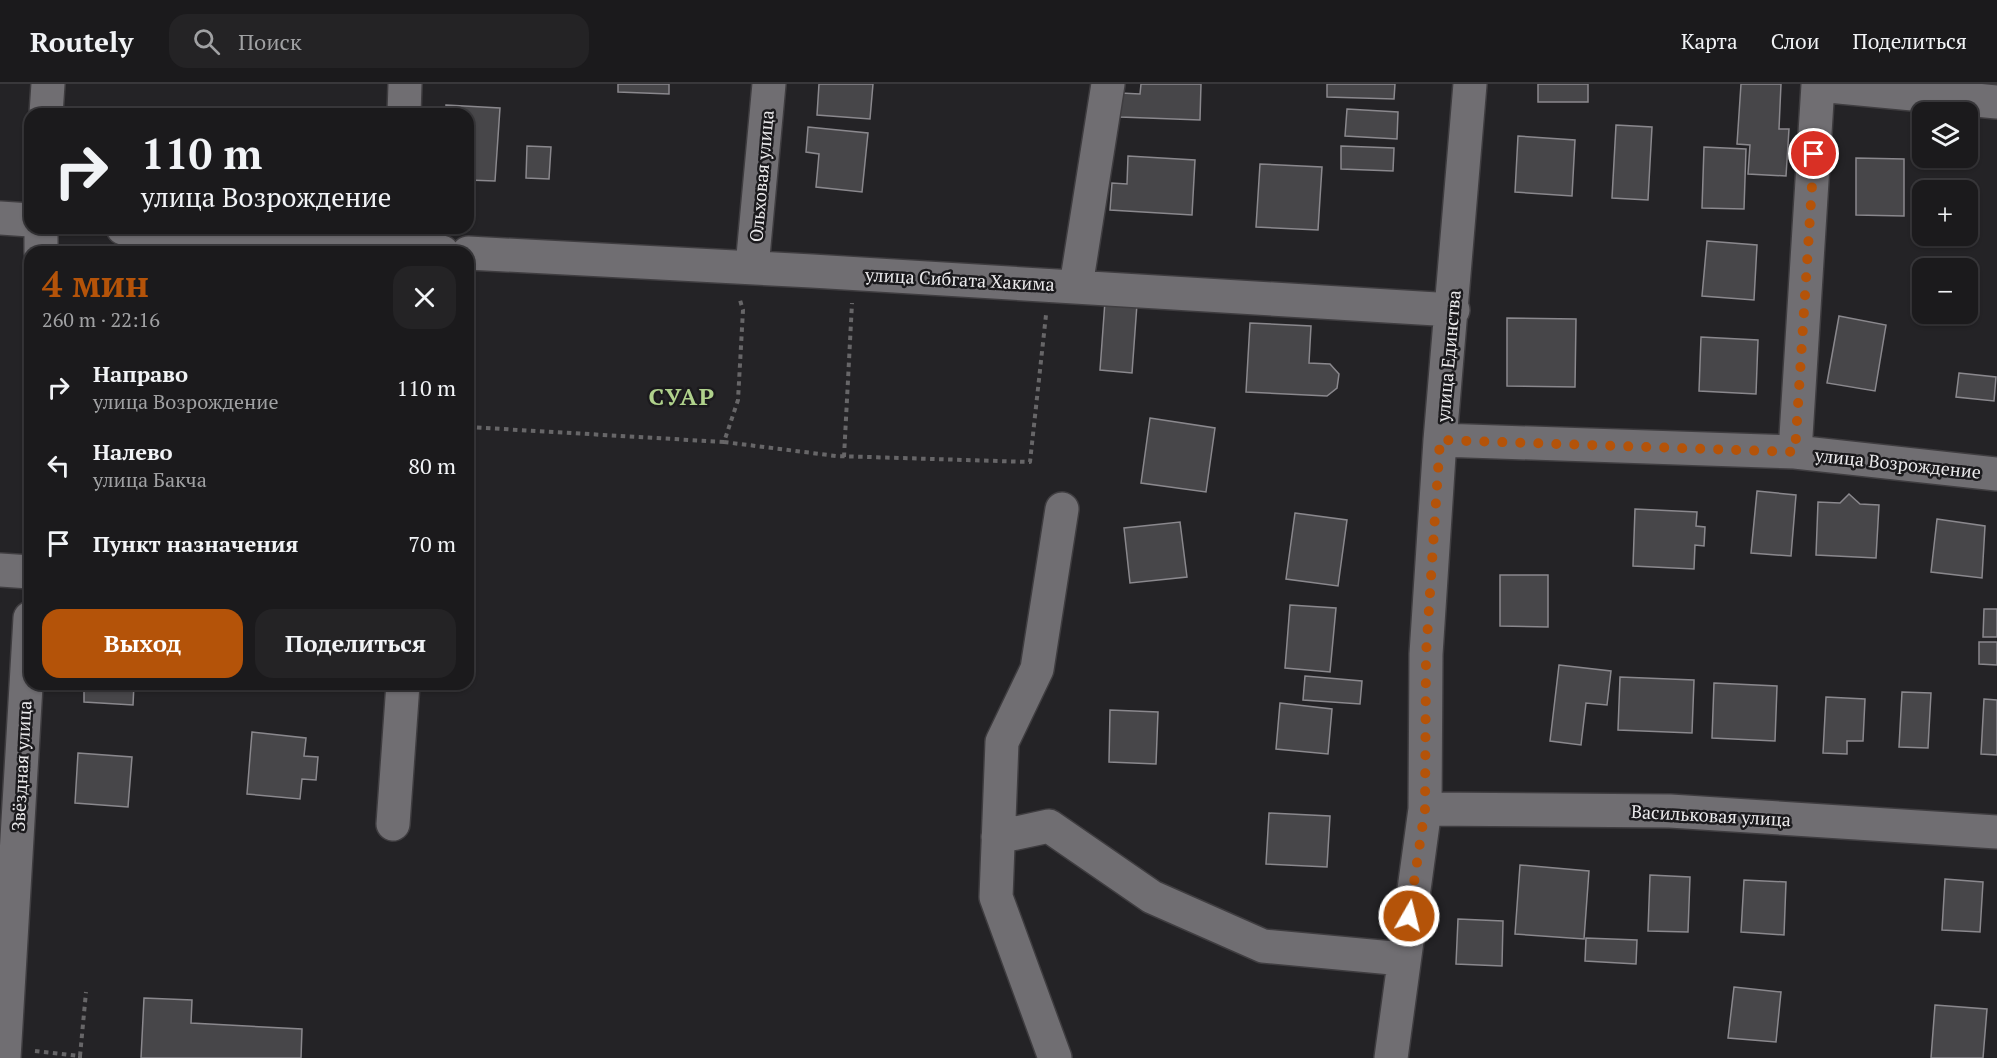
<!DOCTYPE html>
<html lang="ru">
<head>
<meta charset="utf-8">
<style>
  :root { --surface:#1b1a1c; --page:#242325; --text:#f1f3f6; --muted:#a0a1a3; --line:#39383b; --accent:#b45309 }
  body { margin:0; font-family:"PT Serif",serif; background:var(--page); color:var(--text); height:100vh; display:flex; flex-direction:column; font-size:22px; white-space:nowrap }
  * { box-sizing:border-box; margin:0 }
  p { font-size:20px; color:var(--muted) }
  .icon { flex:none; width:33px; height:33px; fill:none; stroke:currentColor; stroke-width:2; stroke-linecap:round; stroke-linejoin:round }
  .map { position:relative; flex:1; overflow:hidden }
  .side { position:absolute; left:24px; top:162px; width:450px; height:444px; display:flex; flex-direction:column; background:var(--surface); border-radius:18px; box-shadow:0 2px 4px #0004,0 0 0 2px var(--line) }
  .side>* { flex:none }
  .guide { position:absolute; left:24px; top:24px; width:450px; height:126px; border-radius:18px; box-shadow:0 2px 4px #0004,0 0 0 2px var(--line); background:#1b1a1c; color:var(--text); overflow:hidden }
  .fabs { position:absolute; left:1912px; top:18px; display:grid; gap:12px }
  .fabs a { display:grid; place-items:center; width:66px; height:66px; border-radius:12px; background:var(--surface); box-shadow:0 2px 4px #0004,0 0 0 2px var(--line); font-size:30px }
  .pin { position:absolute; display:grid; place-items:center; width:51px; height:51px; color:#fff; margin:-26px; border:3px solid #fff; border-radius:50%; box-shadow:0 2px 6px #0007 }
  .me { position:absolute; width:66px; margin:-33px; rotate:8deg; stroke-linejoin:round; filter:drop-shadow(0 0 4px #0008) }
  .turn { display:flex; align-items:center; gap:21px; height:126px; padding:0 18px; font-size:27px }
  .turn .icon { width:78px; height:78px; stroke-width:2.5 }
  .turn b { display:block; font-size:42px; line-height:51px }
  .round { display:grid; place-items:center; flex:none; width:63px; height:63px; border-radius:18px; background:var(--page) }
  .overview { display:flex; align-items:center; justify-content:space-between; height:102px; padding:0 18px }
  h1 { font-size:36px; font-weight:700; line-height:45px; color:var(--accent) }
  .primary-button { display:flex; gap:12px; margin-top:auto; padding:12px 18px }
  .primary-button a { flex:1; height:69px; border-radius:18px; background:var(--accent); color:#fff; font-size:24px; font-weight:700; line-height:69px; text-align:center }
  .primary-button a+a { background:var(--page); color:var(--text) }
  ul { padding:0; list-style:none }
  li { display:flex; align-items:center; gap:18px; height:78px; padding:0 18px }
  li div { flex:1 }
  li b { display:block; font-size:22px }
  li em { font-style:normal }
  header { display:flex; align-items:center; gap:36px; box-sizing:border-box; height:84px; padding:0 30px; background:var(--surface); border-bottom:2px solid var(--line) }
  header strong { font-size:28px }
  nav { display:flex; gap:33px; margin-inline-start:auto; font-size:21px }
  .search { width:420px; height:54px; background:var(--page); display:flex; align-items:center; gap:15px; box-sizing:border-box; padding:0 21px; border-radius:18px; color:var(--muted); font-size:22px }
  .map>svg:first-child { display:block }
  .building { fill:#474649; stroke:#8a888d; stroke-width:1.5 }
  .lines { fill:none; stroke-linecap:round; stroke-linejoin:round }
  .minor-casing { stroke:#3f3d40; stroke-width:36 }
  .path { stroke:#676668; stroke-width:4; stroke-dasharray:4.5 4.5; stroke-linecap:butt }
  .minor { stroke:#706e72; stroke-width:33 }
  .route { stroke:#b45309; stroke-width:10; stroke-dasharray:0 18 }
  .labels { text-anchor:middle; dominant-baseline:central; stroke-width:5; stroke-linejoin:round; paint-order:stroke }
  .street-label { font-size:18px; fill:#ecebed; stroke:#1b1a1d }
  .district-label { font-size:24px; font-weight:bold; letter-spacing:1.5px; fill:#b0d28c; stroke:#1b1a1d }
</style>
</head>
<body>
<header>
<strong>Routely</strong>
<div class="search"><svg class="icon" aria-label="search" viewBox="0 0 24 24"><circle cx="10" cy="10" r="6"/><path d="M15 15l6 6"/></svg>Поиск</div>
<nav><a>Карта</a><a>Слои</a><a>Поделиться</a></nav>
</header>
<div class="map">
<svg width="1997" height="974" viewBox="0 0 1997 974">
  <rect width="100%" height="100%" fill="#242326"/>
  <path class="building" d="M 618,0 L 669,0 L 669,10 L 618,8 Z
    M 819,0 L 873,0 L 870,35 L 817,31 Z
    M 1141,0 L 1201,0 L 1200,36 L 1120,33 L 1121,9 L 1140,10 Z
    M 1327,0 L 1395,0 L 1394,15 L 1327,13 Z
    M 1538,0 L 1588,0 L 1588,18 L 1538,18 Z
    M 1741,0 L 1781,0 L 1779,45 L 1789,45 L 1786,92 L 1748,90 L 1750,61 L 1737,60 Z
    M 446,21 L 500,24 L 495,97 L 468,96 L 468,30 L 446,30 Z
    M 1347,25 L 1398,28 L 1397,55 L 1345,52 Z
    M 121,27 L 172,30 L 120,30 Z
    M 1616,41 L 1652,43 L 1648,116 L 1612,114 Z
    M 808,43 L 868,49 L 862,108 L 816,103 L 819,70 L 806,68 Z
    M 1518,52 L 1575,56 L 1572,112 L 1515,108 Z
    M 527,62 L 551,63 L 549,95 L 526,94 Z
    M 1341,62 L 1394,64 L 1393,87 L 1341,85 Z
    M 1704,63 L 1746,65 L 1744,125 L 1702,124 Z
    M 1128,72 L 1195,76 L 1192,131 L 1110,126 L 1112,99 L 1127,100 Z
    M 1856,74 L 1904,75 L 1904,132 L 1856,131 Z
    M 1260,80 L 1322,83 L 1318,146 L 1256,143 Z
    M 1707,157 L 1757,161 L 1754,216 L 1702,212 Z
    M 1105,217 L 1137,220 L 1132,289 L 1100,286 Z
    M 1839,232 L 1886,241 L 1875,307 L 1827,299 Z
    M 1507,234 L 1576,235 L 1575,303 L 1507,302 Z
    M 1250,239 L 1311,242 L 1309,279 L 1330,280 L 1339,290 L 1337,304 L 1327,312 L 1246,308 Z
    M 1701,253 L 1758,256 L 1756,310 L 1699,307 Z
    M 1959,289 L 1996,293 L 1994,317 L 1956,313 Z
    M 1150,334 L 1215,344 L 1206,408 L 1141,399 Z
    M 1757,407 L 1796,411 L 1791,472 L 1751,469 Z
    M 1849,410 L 1860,420 L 1879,421 L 1876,474 L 1816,471 L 1818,418 L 1840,419 Z
    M 1635,425 L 1697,428 L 1696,442 L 1705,443 L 1704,462 L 1695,461 L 1694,485 L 1633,482 Z
    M 1295,429 L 1347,436 L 1338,502 L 1286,495 Z
    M 1937,435 L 1985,442 L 1982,494 L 1931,488 Z
    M 1180,438 L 1187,493 L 1130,499 L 1124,444 Z
    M 1500,491 L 1548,491 L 1548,543 L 1500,542 Z
    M 1290,521 L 1336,524 L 1330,588 L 1285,584 Z
    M 1984,525 L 1997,525 L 1997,553 L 1983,553 Z
    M 1979,558 L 1997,558 L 1997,581 L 1979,580 Z
    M 1559,581 L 1611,587 L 1607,621 L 1586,619 L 1581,661 L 1550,657 Z
    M 1305,592 L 1362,597 L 1360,620 L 1303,616 Z
    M 1620,593 L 1694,596 L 1692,649 L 1618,646 Z
    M 1714,599 L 1777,602 L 1775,657 L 1712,654 Z
    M 84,600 L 134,600 L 133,621 L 84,618 Z
    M 1902,608 L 1931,609 L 1928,664 L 1899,663 Z
    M 1826,613 L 1865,615 L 1863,657 L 1847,657 L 1847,670 L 1823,669 Z
    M 1984,615 L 1997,616 L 1997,671 L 1981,670 Z
    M 1280,619 L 1332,625 L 1328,670 L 1276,665 Z
    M 1110,626 L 1158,628 L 1156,680 L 1109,678 Z
    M 252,648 L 306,654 L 304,672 L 318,673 L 316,696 L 302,695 L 300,715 L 247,710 Z
    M 78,669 L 132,673 L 128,723 L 75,719 Z
    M 1269,729 L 1330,732 L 1327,783 L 1266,780 Z
    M 1520,781 L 1589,787 L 1584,855 L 1515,850 Z
    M 1650,791 L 1690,793 L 1688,848 L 1648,847 Z
    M 1945,795 L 1983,798 L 1980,848 L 1942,846 Z
    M 1744,796 L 1786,798 L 1784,851 L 1741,848 Z
    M 1458,835 L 1503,837 L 1502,882 L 1456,880 Z
    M 1586,854 L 1637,856 L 1636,880 L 1585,877 Z
    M 1734,903 L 1781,908 L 1776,958 L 1728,954 Z
    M 144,914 L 192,916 L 191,939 L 302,945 L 301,974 L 141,974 Z
    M 1935,921 L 1987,925 L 1983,974 L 1931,974 Z"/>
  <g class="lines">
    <g class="minor-casing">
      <path id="minor" d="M 46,30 L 48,0
        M 404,30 L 405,0
        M 0,134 L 30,136
        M 123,144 L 399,167 L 442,168
        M 41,168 L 41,144
        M 468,169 L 812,187 L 1453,226
        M 752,183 L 769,0
        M 1076,202 L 1108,0
        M 1440,356 L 1795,368 L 1997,390
        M 1795,368 L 1818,1 L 1997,18
        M 0,486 L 30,488
        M 1425,725 L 1670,727 L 1997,748
        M 393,740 L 403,600
        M 998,753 L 1049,742 L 1152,813 L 1263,862 L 1403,875
        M 4,974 L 30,534
        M 1055,974 L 996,813 L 1002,658 L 1037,585 L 1062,425
        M 1391,974 L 1425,725 L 1426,570 L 1440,356 L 1470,0"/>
    </g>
    <path class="path" d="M 468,343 L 724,358 L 738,316 L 743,226 L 740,216
      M 724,358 L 836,372 L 1030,378 L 1046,231
      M 844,373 L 852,219
      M 35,967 L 80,972 L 80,974
      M 80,972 L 86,908"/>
    <use href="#minor" class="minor"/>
  </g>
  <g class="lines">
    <path class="route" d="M 1409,832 L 1425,725 L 1426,570 L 1440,356 L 1795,368 L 1814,70"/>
  </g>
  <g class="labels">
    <g class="street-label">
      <text transform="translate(761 92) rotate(-85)">Ольховая улица</text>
      <text transform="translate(960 195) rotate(3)">улица Сибгата Хакима</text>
      <text transform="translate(1448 272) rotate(-85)">улица Единства</text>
      <text transform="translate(1898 379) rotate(6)">улица Возрождение</text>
      <text transform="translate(21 682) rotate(-87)">Звёздная улица</text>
      <text transform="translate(1711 731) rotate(3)">Васильковая улица</text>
    </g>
    <g class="district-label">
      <text x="682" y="312">СУАР</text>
    </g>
  </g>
</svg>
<div class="fabs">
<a><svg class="icon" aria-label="layers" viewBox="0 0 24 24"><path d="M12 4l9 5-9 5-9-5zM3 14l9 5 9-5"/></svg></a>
<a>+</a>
<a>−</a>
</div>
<div class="pin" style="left:1814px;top:70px;background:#d93025"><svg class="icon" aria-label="arrive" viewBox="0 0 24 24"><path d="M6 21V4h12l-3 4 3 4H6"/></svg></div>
<svg class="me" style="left:1409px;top:832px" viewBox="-20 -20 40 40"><circle r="17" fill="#b45309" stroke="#fff" stroke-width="3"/><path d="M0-11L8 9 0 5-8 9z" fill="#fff"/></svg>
<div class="guide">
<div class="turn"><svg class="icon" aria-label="right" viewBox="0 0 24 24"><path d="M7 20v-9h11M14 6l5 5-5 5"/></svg><div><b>110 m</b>улица Возрождение</div></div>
</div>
<section class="side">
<div class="overview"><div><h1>4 мин</h1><p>260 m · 22:16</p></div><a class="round"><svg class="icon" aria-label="close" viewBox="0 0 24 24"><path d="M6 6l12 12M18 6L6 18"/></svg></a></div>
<ul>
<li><svg class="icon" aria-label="right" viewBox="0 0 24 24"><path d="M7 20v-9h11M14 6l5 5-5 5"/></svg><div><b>Направо</b><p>улица Возрождение</p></div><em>110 m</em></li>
<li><svg class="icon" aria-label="left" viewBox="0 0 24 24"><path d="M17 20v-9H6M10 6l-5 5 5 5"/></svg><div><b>Налево</b><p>улица Бакча</p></div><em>80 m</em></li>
<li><svg class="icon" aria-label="arrive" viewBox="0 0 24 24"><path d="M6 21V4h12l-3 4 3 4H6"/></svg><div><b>Пункт назначения</b></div><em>70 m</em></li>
</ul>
<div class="primary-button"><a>Выход</a><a>Поделиться</a></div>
</section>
</div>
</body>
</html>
